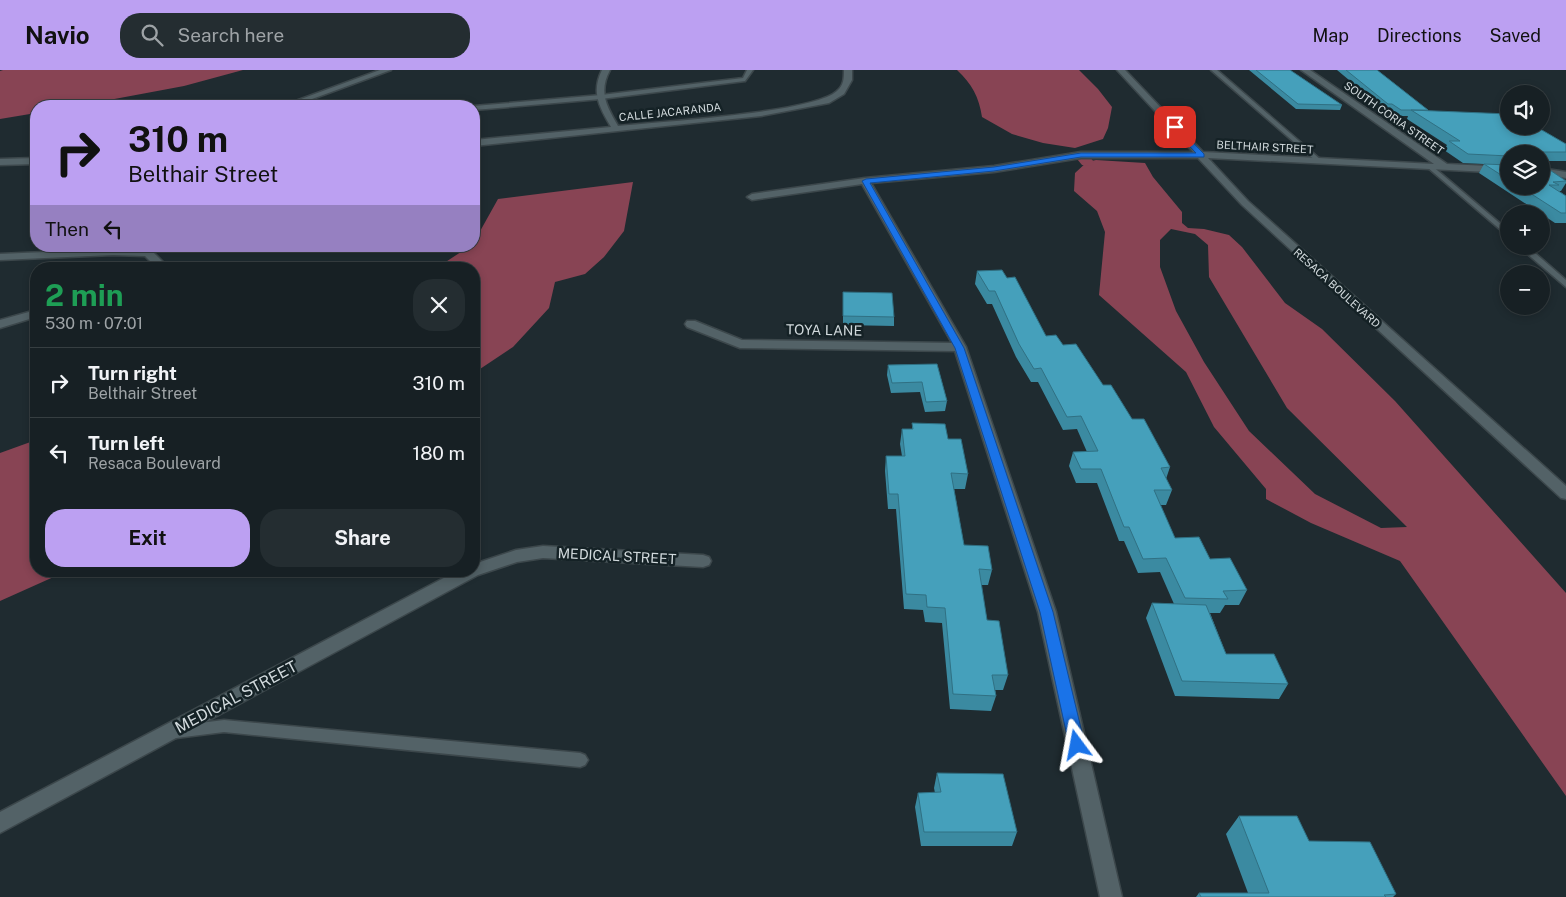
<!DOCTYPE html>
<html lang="en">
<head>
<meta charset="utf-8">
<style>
  :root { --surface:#172024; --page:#242d31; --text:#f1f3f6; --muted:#9ea3a6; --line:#363e41; --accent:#bca0f2 }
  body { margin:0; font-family:"Public Sans",sans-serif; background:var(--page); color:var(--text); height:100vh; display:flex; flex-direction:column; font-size:19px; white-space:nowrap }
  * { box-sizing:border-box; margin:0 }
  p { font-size:16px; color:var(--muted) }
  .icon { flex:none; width:28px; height:28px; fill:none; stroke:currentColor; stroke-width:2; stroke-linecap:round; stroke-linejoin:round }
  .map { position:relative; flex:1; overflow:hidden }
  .panel { position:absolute; left:30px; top:192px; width:450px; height:315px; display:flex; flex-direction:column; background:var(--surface); border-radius:20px; box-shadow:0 2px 8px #0003,0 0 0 1px var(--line) }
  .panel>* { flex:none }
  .hud { position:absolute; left:30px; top:30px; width:450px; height:152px; border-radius:20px; box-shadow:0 2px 8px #0003,0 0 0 1px var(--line); background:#bca0f2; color:#111; overflow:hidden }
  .tools { position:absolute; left:1500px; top:15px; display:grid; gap:10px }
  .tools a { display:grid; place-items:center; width:50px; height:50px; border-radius:50%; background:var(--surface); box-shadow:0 2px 8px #0003,0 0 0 1px var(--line); font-size:25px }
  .pin { position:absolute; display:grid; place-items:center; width:42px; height:42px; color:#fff; margin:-21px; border-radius:10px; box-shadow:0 2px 8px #0006 }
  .me { position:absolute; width:55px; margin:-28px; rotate:347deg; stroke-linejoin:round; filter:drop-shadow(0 0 4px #0008) }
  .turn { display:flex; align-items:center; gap:18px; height:105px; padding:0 15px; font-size:22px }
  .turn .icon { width:65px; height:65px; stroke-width:2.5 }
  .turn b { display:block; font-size:35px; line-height:42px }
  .then { display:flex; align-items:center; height:48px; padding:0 15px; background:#0003; gap:10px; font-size:19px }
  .round { display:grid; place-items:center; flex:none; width:52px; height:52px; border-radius:20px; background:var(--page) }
  .summary { display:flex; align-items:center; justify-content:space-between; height:85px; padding:0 15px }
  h1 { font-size:30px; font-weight:700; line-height:38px; color:#1e9e55 }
  .cta { display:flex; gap:10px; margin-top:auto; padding:10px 15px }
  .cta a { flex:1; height:58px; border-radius:20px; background:var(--accent); color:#111; font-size:20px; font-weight:700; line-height:58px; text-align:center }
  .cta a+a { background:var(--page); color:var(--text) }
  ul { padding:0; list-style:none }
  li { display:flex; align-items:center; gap:15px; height:70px; padding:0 15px; border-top:1px solid var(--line) }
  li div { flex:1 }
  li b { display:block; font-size:19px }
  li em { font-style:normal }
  header { display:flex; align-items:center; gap:30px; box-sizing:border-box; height:70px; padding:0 25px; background:var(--accent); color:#111 }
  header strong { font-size:24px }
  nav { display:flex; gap:28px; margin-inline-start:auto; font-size:18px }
  .search { width:350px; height:45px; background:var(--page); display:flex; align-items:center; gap:12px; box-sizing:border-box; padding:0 18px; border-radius:20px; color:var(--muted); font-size:19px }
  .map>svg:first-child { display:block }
  .forest { fill:#884454; fill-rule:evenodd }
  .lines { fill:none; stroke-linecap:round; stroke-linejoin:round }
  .canal { fill:#884454; fill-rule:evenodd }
  .lane-casing { stroke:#3c474b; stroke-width:3 }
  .street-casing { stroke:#3c474b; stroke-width:3 }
  .secondary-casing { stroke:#3c474b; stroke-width:3 }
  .lane { fill:#536267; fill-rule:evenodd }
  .street { fill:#536267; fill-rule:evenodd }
  .secondary { fill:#536267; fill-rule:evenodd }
  .wall { fill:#3b8aa1 }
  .building { fill:#45a0bb; stroke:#307083 }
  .route { fill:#1a73e8; stroke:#114b97 }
  .labels { text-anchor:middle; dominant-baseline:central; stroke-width:5; stroke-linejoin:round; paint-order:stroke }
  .far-street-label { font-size:11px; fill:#d1d9dc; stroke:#152226 }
  .street-label { font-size:14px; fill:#d1d9dc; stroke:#152226 }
  .near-street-label { font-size:16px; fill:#d1d9dc; stroke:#152226 }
</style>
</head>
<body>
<header>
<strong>Navio</strong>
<div class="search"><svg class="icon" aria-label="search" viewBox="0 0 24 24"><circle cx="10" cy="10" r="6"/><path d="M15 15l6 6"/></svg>Search here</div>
<nav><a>Map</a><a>Directions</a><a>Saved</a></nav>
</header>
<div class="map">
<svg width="1566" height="827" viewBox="0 0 1566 827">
  <rect width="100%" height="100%" fill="#1f2b30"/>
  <path class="forest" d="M 3,0 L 243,0 L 184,16 L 77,36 L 36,36 L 36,43 L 0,49 L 0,1 Z
    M 957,0 L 1079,0 L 1098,19 L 1112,37 L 1108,58 L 1103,69 L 1075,78 L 1043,73 L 1012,64 L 982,47 C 979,27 972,14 957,0 Z
    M 1096,90 L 1145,93 L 1153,107 L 1182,142 L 1182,153 L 1188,158 L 1204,159 L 1229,165 L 1242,177 L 1285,233 L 1322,259 L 1395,331 L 1566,523 L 1566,726 L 1400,491 L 1311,453 L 1266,429 L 1266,419 L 1214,357 L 1186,302 L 1099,225 L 1105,162 L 1097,141 L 1074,121 L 1075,103 L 1087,92 ZM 1171,159 L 1195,164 L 1208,175 L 1209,207 L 1287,338 L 1407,457 L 1381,458 L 1315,424 L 1249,361 L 1204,292 L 1176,241 L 1160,197 L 1160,170 Z
    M 633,112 L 624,161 L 604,187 L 585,204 L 555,212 L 549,238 L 513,277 L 474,303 L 474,199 L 435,199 L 470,176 L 474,176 L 474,172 L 498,129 Z
    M 36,370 L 36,501 L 67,501 L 0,531 L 0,383 Z"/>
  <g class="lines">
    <path class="canal" d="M 1084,85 L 1089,86 L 1094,92 L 1092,95 L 1087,96 L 1082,95 L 1077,89 Z"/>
    <g class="lane-casing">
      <path id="lane" d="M 747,0 L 753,0 L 745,11 L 601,29 L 474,40 L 474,36 L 601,25 L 743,8 Z
        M 1211,0 L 1217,0 L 1321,90 L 1321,92 L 1317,92 Z
        M 1427,95 L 1431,95 L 1509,161 L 1509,167 L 1427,97 Z
        M 1518,176 L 1527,176 L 1566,210 L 1566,217 Z
        M 224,650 L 580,683 L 585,685 L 588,690 L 585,695 L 580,697 L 224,662 L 176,668 L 171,667 L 169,662 L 171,657 L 176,656 Z"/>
    </g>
    <g class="street-casing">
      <path id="street" d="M 602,0 L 610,0 C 598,22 607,37 618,56 C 658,52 813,43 837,21 C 844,15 844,8 844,0 L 852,0 L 852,10 L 844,24 L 829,33 L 761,46 L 474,76 L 474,70 L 611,57 C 599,37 591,22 602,0 Z
        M 1117,0 L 1125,0 L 1203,82 L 1434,94 L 1301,0 L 1310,0 L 1447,94 L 1509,97 L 1509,103 L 1208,88 L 1248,131 L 1566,416 L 1566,429 L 1561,428 L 1242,135 L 1198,88 L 1081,88 L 994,102 L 871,113 L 966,277 L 1056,542 L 1122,827 L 1100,827 L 1038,542 L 955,281 L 740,278 L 687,257 L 685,254 L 687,251 L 695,251 L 742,270 L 952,273 L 862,114 L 752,130 L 747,127 L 752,124 L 865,108 L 994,96 L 1081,82 L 1193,82 Z
        M 1541,98 L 1566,102 L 1566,108 L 1541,104 Z
        M 113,179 L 152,181 L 163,192 L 160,199 L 149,199 L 152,193 L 145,186 L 113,185 L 0,190 L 0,184 Z
        M 36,240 L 36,247 L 0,258 L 0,250 Z
        M 543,476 L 703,485 L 709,487 L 711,491 L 709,495 L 703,497 L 543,488 L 517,492 L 478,505 L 0,763 L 0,742 L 457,501 L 474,501 L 474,494 L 516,480 Z"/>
    </g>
    <g class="secondary-casing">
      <path id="secondary" d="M 380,0 L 391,0 L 293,36 L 282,36 Z
        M 36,88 L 36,94 L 0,95 L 0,89 Z"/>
    </g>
    <use href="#lane" class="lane"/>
    <use href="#street" class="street"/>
    <use href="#secondary" class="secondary"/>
  </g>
  <path class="wall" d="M 1249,0 L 1290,0 L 1342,35 L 1340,40 L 1296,39 Z
    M 1337,0 L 1377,0 L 1428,40 L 1428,41 L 1566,74 L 1566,91 L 1541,91 L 1541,84 L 1509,84 L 1509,116 L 1541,116 L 1541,94 L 1566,111 L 1566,113 L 1561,121 L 1559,121 L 1566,126 L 1566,153 L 1555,153 L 1479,103 L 1484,94 L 1463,93 L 1444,80 L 1447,75 L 1407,49 L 1408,46 L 1398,46 L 1389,40 L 1385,40 Z
    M 977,201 L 1046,266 L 1063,275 L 1103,315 L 1132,349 L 1170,397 L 1166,409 L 1172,420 L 1166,435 L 1160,435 L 1175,468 L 1210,489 L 1247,520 L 1239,535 L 1225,535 L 1220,543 L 1210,543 L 1226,584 L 1288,614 L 1279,629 L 1175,626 L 1146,548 L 1152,533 L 1174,534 L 1160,502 L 1138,503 L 1124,471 L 1119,471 L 1097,413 L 1076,413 L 1069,396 L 1073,382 L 1087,382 L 1077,359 L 1063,360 L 1038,312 L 1031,312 L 1016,287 L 992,234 L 987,234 L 975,214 Z
    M 843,222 L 894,247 L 894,256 L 843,255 Z
    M 937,294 L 947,331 L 945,341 L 925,342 L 920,322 L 891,323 L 887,305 L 888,295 Z
    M 912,353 L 948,369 L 968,404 L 965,419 L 954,419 L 964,475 L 992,500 L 988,515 L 981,515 L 987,550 L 1008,605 L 1003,620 L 995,620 L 996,626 L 991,641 L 950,639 L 942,553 L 925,552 L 923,540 L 904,539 L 896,439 L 888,439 L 885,401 L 886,386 L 902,386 L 900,374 L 902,359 L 912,359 Z
    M 937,703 L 1017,762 L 1012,776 L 921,776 L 915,737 L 918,723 L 935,723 L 934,718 Z
    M 1239,746 L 1309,771 L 1396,824 L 1393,827 L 1196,827 L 1199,823 L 1248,823 L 1226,764 Z"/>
  <path class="building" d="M 1256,0 L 1290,0 L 1342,35 L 1298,34 Z
    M 1346,0 L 1377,0 L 1428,40 L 1401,40 L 1392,34 L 1388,34 Z
    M 1411,40 L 1509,44 L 1509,56 L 1535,56 L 1566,74 L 1566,82 L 1525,82 L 1527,84 L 1509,84 L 1509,86 L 1468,84 L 1449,71 L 1460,71 Z
    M 1484,94 L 1509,95 L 1509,110 Z
    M 1541,94 L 1566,111 L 1553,112 L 1559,115 L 1549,115 L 1566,126 L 1566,143 L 1561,143 L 1519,116 L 1541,116 Z
    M 1002,200 L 1007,208 L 1015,207 L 1046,266 L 1056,265 L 1063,275 L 1076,274 L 1103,315 L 1111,315 L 1132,349 L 1144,349 L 1170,397 L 1161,398 L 1172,420 L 1154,420 L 1175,468 L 1199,467 L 1210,489 L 1230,488 L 1247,520 L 1223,521 L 1228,529 L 1185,528 L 1166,488 L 1143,489 L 1129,457 L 1124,457 L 1101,399 L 1081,399 L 1073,382 L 1098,381 L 1081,346 L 1067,347 L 1041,298 L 1034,299 L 1019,274 L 995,221 L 989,221 L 977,201 Z
    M 843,222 L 892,223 L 894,247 L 843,246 Z
    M 937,294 L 947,331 L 926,332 L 922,312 L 892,313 L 888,295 Z
    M 912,353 L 945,354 L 948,369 L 961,369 L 968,404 L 951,403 L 964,475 L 988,476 L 992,500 L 979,499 L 987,550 L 999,551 L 1008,605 L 992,605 L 996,626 L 953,624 L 945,538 L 927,537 L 926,525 L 906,524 L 898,424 L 889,424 L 886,386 L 905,386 L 902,359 L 913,359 Z
    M 1152,533 L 1206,535 L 1226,584 L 1274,584 L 1288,614 L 1182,611 Z
    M 937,703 L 1003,704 L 1017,762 L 924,762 L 918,723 L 941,722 Z
    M 1239,746 L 1297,746 L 1309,771 L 1370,772 L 1396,824 L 1384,825 L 1386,827 L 1201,827 L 1199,823 L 1269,823 Z"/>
  <path class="route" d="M 1172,56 L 1177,56 L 1204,84 L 1204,87 L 1081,87 L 994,101 L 870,113 L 964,278 L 1053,542 L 1085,675 L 1082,680 L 1077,682 L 1072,680 L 1069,675 L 1040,542 L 955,278 L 862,111 L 866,109 L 994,97 L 1081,83 L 1196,83 L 1172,58 Z"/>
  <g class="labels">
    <g class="far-street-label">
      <text transform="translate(670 42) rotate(-6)">CALLE JACARANDA</text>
      <text transform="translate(1394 48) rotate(35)">SOUTH CORIA STREET</text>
      <text transform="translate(1265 77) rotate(3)">BELTHAIR STREET</text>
      <text transform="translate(1337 218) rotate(42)">RESACA BOULEVARD</text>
    </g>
    <g class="street-label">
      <text transform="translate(824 260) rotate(1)">TOYA LANE</text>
      <text transform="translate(617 486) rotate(3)">MEDICAL STREET</text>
    </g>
    <g class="near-street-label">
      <text transform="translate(236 627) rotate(-28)">MEDICAL STREET</text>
    </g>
  </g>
</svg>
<div class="tools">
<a><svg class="icon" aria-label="sound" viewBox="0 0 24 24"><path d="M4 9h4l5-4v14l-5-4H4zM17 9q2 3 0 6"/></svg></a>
<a><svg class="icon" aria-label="layers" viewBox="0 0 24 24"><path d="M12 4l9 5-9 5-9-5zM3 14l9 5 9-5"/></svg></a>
<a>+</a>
<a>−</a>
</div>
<div class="pin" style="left:1175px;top:57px;background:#d93025"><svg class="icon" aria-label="arrive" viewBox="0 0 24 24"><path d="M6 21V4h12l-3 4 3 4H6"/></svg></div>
<svg class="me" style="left:1077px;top:675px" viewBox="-20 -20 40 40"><path d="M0-17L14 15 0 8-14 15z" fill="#1a73e8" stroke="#fff" stroke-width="4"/></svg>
<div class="hud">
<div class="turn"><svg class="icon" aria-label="right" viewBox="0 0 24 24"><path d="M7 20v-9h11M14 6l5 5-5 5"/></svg><div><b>310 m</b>Belthair Street</div></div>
<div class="then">Then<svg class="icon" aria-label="left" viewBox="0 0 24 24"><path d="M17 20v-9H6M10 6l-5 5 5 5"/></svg></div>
</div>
<section class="panel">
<div class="summary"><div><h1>2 min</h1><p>530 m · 07:01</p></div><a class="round"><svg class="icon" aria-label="close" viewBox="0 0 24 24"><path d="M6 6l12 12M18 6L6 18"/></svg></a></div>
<ul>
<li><svg class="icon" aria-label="right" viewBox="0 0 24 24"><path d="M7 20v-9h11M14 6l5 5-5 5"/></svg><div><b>Turn right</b><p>Belthair Street</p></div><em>310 m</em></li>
<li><svg class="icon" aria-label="left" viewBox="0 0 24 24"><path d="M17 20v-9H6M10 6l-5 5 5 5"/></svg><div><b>Turn left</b><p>Resaca Boulevard</p></div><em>180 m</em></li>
</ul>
<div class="cta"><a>Exit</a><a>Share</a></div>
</section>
</div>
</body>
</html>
